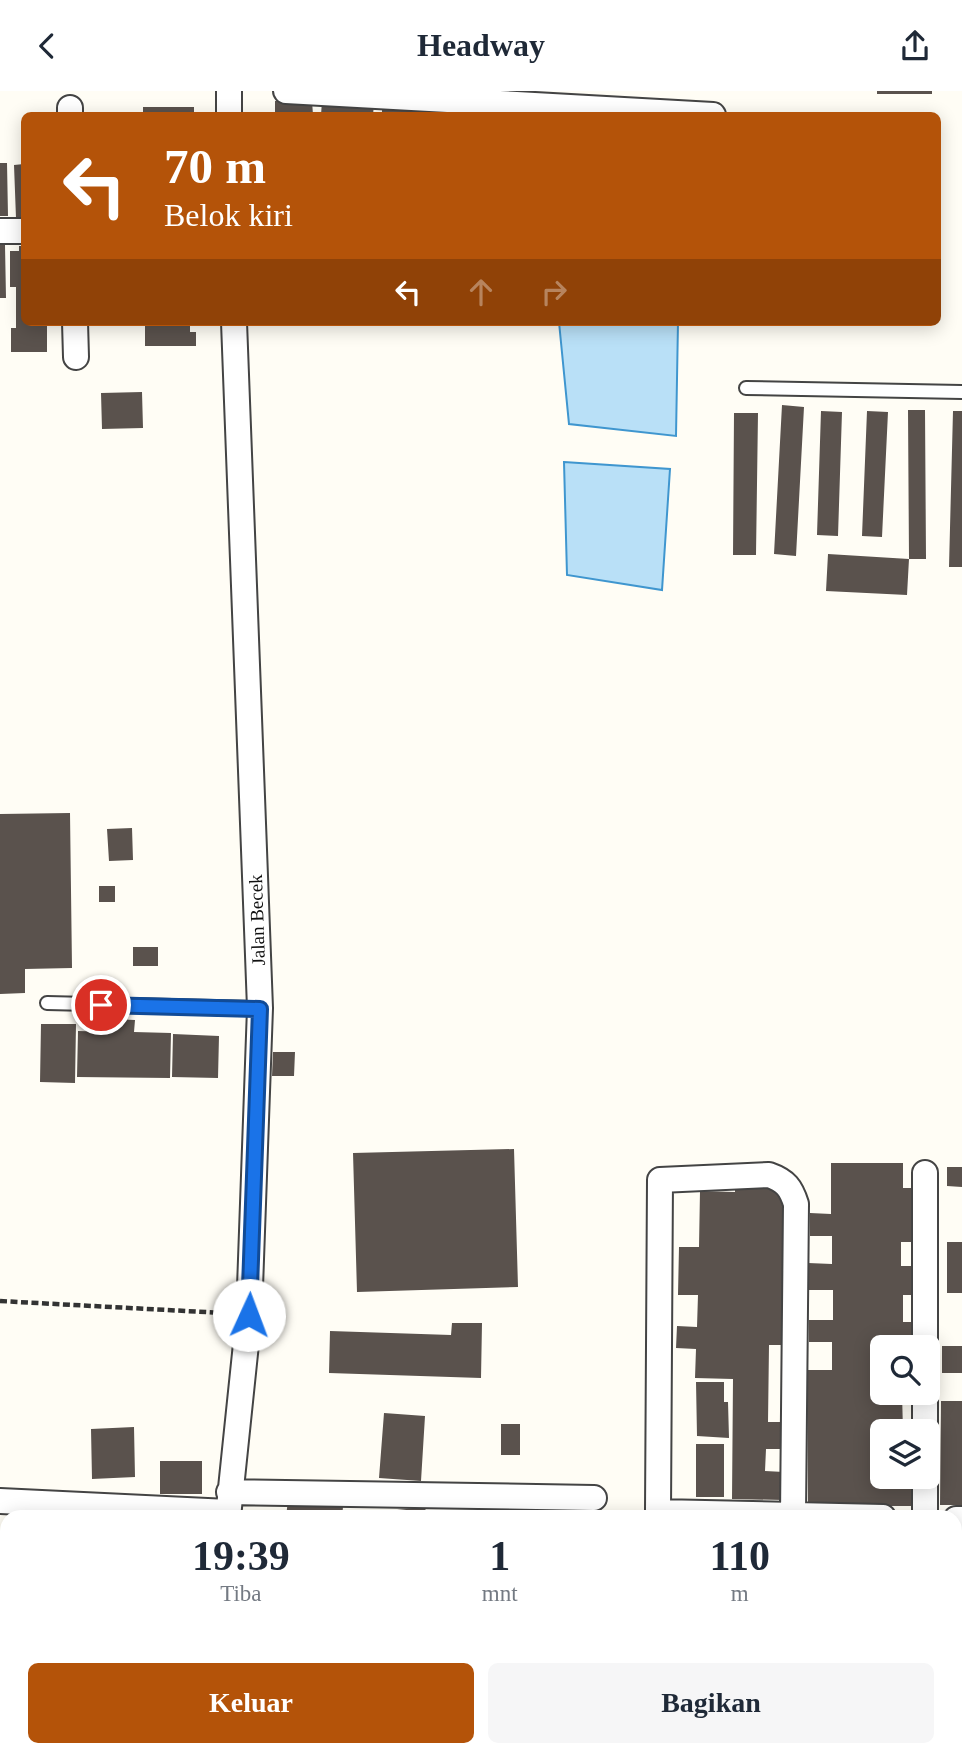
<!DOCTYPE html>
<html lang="id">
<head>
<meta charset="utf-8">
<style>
  :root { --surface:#fff; --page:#f6f6f7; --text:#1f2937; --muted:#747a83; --accent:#b45309 }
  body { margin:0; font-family:Georgia,serif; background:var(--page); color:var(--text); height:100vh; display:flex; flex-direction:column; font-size:26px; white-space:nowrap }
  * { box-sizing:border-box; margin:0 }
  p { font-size:23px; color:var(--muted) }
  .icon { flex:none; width:38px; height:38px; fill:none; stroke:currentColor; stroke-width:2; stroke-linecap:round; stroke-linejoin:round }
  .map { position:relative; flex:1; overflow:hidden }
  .panel { position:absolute; left:0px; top:1419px; width:962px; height:247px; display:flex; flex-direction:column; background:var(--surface); border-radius:21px 21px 0 0; box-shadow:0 4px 18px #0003 }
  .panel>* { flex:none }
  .banner { position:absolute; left:21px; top:21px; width:920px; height:214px; border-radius:10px; box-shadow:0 4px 18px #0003; background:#b45309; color:#fff; overflow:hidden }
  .controls { position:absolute; left:870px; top:1244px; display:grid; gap:14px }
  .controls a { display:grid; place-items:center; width:70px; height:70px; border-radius:10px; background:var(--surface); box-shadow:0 4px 18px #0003; font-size:35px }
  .pin { position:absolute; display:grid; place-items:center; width:60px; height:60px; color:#fff; margin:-30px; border:4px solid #fff; border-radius:50%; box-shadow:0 2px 7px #0007 }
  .me { position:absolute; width:77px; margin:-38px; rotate:2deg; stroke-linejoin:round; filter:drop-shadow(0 0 5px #0008) }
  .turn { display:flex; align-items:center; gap:24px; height:147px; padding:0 28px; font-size:32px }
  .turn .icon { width:91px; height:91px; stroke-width:2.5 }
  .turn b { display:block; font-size:49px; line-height:60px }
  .lanes { display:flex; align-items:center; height:66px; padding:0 28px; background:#0003; justify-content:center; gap:35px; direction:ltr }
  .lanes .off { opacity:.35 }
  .eta { display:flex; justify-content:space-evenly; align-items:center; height:119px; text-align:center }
  .eta b { font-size:42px; font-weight:800; line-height:49px }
  .button { display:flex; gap:14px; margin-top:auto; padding:14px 28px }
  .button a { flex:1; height:80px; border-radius:10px; background:var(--accent); color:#fff; font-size:28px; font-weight:800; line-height:80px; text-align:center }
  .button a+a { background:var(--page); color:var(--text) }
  header { display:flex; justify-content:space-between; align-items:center; height:91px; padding:0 28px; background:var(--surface); font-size:32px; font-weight:800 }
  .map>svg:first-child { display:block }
  .water { fill:#b9e0f7; stroke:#3f96cf; stroke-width:2 }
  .building { fill:#5a524d }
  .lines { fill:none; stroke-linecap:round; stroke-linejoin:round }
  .service-casing { stroke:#444; stroke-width:16 }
  .minor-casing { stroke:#444; stroke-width:28 }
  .path { stroke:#333; stroke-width:4.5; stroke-dasharray:7 3.5; stroke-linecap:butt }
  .service { stroke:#fff; stroke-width:12 }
  .minor { stroke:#fff; stroke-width:24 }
  .route-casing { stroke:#114b97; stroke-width:18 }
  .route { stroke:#1a73e8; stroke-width:12 }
  .labels { text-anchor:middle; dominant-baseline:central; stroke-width:7; stroke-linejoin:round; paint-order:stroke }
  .street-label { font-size:19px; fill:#111; stroke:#fff }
</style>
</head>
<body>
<header><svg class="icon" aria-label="back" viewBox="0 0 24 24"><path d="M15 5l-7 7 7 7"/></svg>Headway<svg class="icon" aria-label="share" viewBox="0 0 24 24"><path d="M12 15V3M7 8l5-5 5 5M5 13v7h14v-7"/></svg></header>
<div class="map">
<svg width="962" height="1665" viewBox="0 0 962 1665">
  <rect width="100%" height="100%" fill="#fffdf5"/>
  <path class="water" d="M 559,231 L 678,231 L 676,345 L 569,333 Z
    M 564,371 L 670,378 L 662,499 L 567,484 Z"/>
  <path class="building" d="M 877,0 L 932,0 L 932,3 L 877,3 Z
    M 275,10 L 312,10 L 313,24 L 275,24 Z
    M 322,10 L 374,13 L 373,24 L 321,24 Z
    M 143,16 L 194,16 L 194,24 L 143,24 Z
    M 382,17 L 420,17 L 420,24 L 382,24 Z
    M 0,72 L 7,72 L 8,125 L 0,125 Z
    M 24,73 L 24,127 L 16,127 L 14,74 Z
    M 0,154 L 5,154 L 6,207 L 0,207 Z
    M 19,155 L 24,155 L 24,231 L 47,231 L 47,261 L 11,261 L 11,237 L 16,237 L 16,196 L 10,196 L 10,160 L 19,160 Z
    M 145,231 L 190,231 L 190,241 L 196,241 L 196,255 L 145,255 Z
    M 142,301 L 143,337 L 102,338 L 101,302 Z
    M 782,314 L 804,316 L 796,465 L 774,463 Z
    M 908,319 L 925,319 L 926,468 L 909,468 Z
    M 821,320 L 842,321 L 838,445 L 817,444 Z
    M 867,320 L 888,321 L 882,446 L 862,445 Z
    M 953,320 L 962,320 L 962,476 L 949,476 Z
    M 734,322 L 758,322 L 756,464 L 733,464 Z
    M 828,463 L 909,468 L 907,504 L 826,500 Z
    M 70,722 L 72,877 L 25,878 L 25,902 L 0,903 L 0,723 Z
    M 132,737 L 133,769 L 109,770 L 107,738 Z
    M 99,795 L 115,795 L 115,811 L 99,811 Z
    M 133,856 L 158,856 L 158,875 L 133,875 Z
    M 112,928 L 135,929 L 134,941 L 171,942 L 170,987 L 77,986 L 78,940 L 112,941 Z
    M 41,933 L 76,933 L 75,992 L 40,991 Z
    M 173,943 L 219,945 L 218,987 L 172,986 Z
    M 273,961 L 295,961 L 294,985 L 272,985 Z
    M 514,1058 L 518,1196 L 357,1201 L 353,1062 Z
    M 831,1072 L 903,1072 L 903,1097 L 921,1097 L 921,1151 L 901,1151 L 901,1175 L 922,1175 L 922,1204 L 903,1204 L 903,1231 L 920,1231 L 920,1256 L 882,1256 L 882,1302 L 902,1302 L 903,1340 L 882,1340 L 882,1386 L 918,1386 L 918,1415 L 808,1415 L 807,1279 L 832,1279 L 832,1251 L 809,1251 L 809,1229 L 833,1229 L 833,1199 L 808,1199 L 808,1172 L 832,1173 L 832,1145 L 810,1145 L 810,1122 L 831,1123 Z
    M 947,1076 L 962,1076 L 962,1096 L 947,1095 Z
    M 735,1092 L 782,1093 L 782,1118 L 791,1118 L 790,1254 L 769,1254 L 768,1331 L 788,1331 L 787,1358 L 766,1358 L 765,1380 L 784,1381 L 783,1409 L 732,1408 L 733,1288 L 695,1287 L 696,1258 L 676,1257 L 677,1235 L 697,1236 L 698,1204 L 678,1204 L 679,1156 L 699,1156 L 700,1100 L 735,1101 Z
    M 947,1151 L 962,1151 L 962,1202 L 947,1202 Z
    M 452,1232 L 482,1232 L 481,1287 L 329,1282 L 330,1240 L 451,1244 Z
    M 942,1255 L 962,1255 L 962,1282 L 942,1282 Z
    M 696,1291 L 724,1291 L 724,1311 L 728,1311 L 729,1347 L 697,1345 Z
    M 941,1310 L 962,1310 L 962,1414 L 940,1414 Z
    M 384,1322 L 425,1325 L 421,1390 L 379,1387 Z
    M 501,1333 L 520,1333 L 520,1364 L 501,1364 Z
    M 134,1336 L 135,1386 L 92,1388 L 91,1338 Z
    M 696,1353 L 724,1353 L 724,1406 L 696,1406 Z
    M 160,1370 L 202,1370 L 202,1403 L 160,1403 Z
    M 288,1409 L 343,1416 L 342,1426 L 286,1426 Z
    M 425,1416 L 427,1426 L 398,1426 L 397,1419 Z
    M 589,1422 L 621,1422 L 621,1426 L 589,1426 Z
    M 956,1498 L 962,1498 L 962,1663 L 678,1665 L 678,1659 L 956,1659 Z
    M 0,1587 L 7,1587 L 7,1647 L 0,1647 Z
    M 67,1659 L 110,1659 L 110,1665 L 67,1665 Z
    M 261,1659 L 323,1659 L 324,1665 L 262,1665 Z
    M 379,1659 L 412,1659 L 412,1665 L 379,1665 Z
    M 503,1659 L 537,1659 L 537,1665 L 503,1665 Z"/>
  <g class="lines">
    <g class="service-casing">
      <path id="service" d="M 746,297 L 962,301
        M 47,912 L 260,917
        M 956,1486 L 962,1486"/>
    </g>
    <g class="minor-casing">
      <path id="minor" d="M 229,0 L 229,24
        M 286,0 L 713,24
        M 70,17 L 70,24
        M 0,140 L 24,140
        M 75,231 L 76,266
        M 925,1082 L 925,1256
        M 925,1302 L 925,1340
        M 925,1386 L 925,1426
        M 229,1401 L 594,1407
        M 0,1410 L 228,1421
        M 793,1424 L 796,1113 C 791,1097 786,1090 769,1084 L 660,1089 L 658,1421 L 883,1426
        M 228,1426 L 249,1224 L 260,917 L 234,231
        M 956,1428 L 962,1428
        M 0,1571 L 7,1571
        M 220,1665 L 221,1659"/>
    </g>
    <path class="path" d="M 0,1210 L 223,1222"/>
    <use href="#service" class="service"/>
    <use href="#minor" class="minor"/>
  </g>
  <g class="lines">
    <g class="route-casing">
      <path id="route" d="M 101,914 L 260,918 L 249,1224"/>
    </g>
    <use href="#route" class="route"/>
  </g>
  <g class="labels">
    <g class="street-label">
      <text transform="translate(257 829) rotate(-92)">Jalan Becek</text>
    </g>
  </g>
</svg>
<div class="controls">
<a><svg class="icon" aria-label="search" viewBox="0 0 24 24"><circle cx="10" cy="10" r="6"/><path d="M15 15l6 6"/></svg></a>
<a><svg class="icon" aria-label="layers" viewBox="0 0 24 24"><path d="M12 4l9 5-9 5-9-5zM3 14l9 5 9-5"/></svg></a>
</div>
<div class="pin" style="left:101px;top:914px;background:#d93025"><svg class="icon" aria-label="arrive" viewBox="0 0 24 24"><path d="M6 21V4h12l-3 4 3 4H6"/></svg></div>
<svg class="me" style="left:249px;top:1224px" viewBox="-20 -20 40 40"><circle r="19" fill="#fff"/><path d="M0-13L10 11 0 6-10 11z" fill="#1a73e8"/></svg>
<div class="banner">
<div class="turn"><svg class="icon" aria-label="left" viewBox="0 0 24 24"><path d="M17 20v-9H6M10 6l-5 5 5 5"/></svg><div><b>70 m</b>Belok kiri</div></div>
<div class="lanes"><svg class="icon" aria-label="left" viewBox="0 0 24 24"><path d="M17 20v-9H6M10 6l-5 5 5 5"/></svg><svg class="icon off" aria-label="ahead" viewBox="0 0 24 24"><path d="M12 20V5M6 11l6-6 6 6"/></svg><svg class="icon off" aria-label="right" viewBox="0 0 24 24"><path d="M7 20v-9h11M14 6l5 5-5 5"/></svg></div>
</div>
<section class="panel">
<div class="eta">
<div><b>19:39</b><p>Tiba</p></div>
<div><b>1</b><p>mnt</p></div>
<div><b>110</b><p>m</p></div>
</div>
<div class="button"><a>Keluar</a><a>Bagikan</a></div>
</section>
</div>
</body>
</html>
